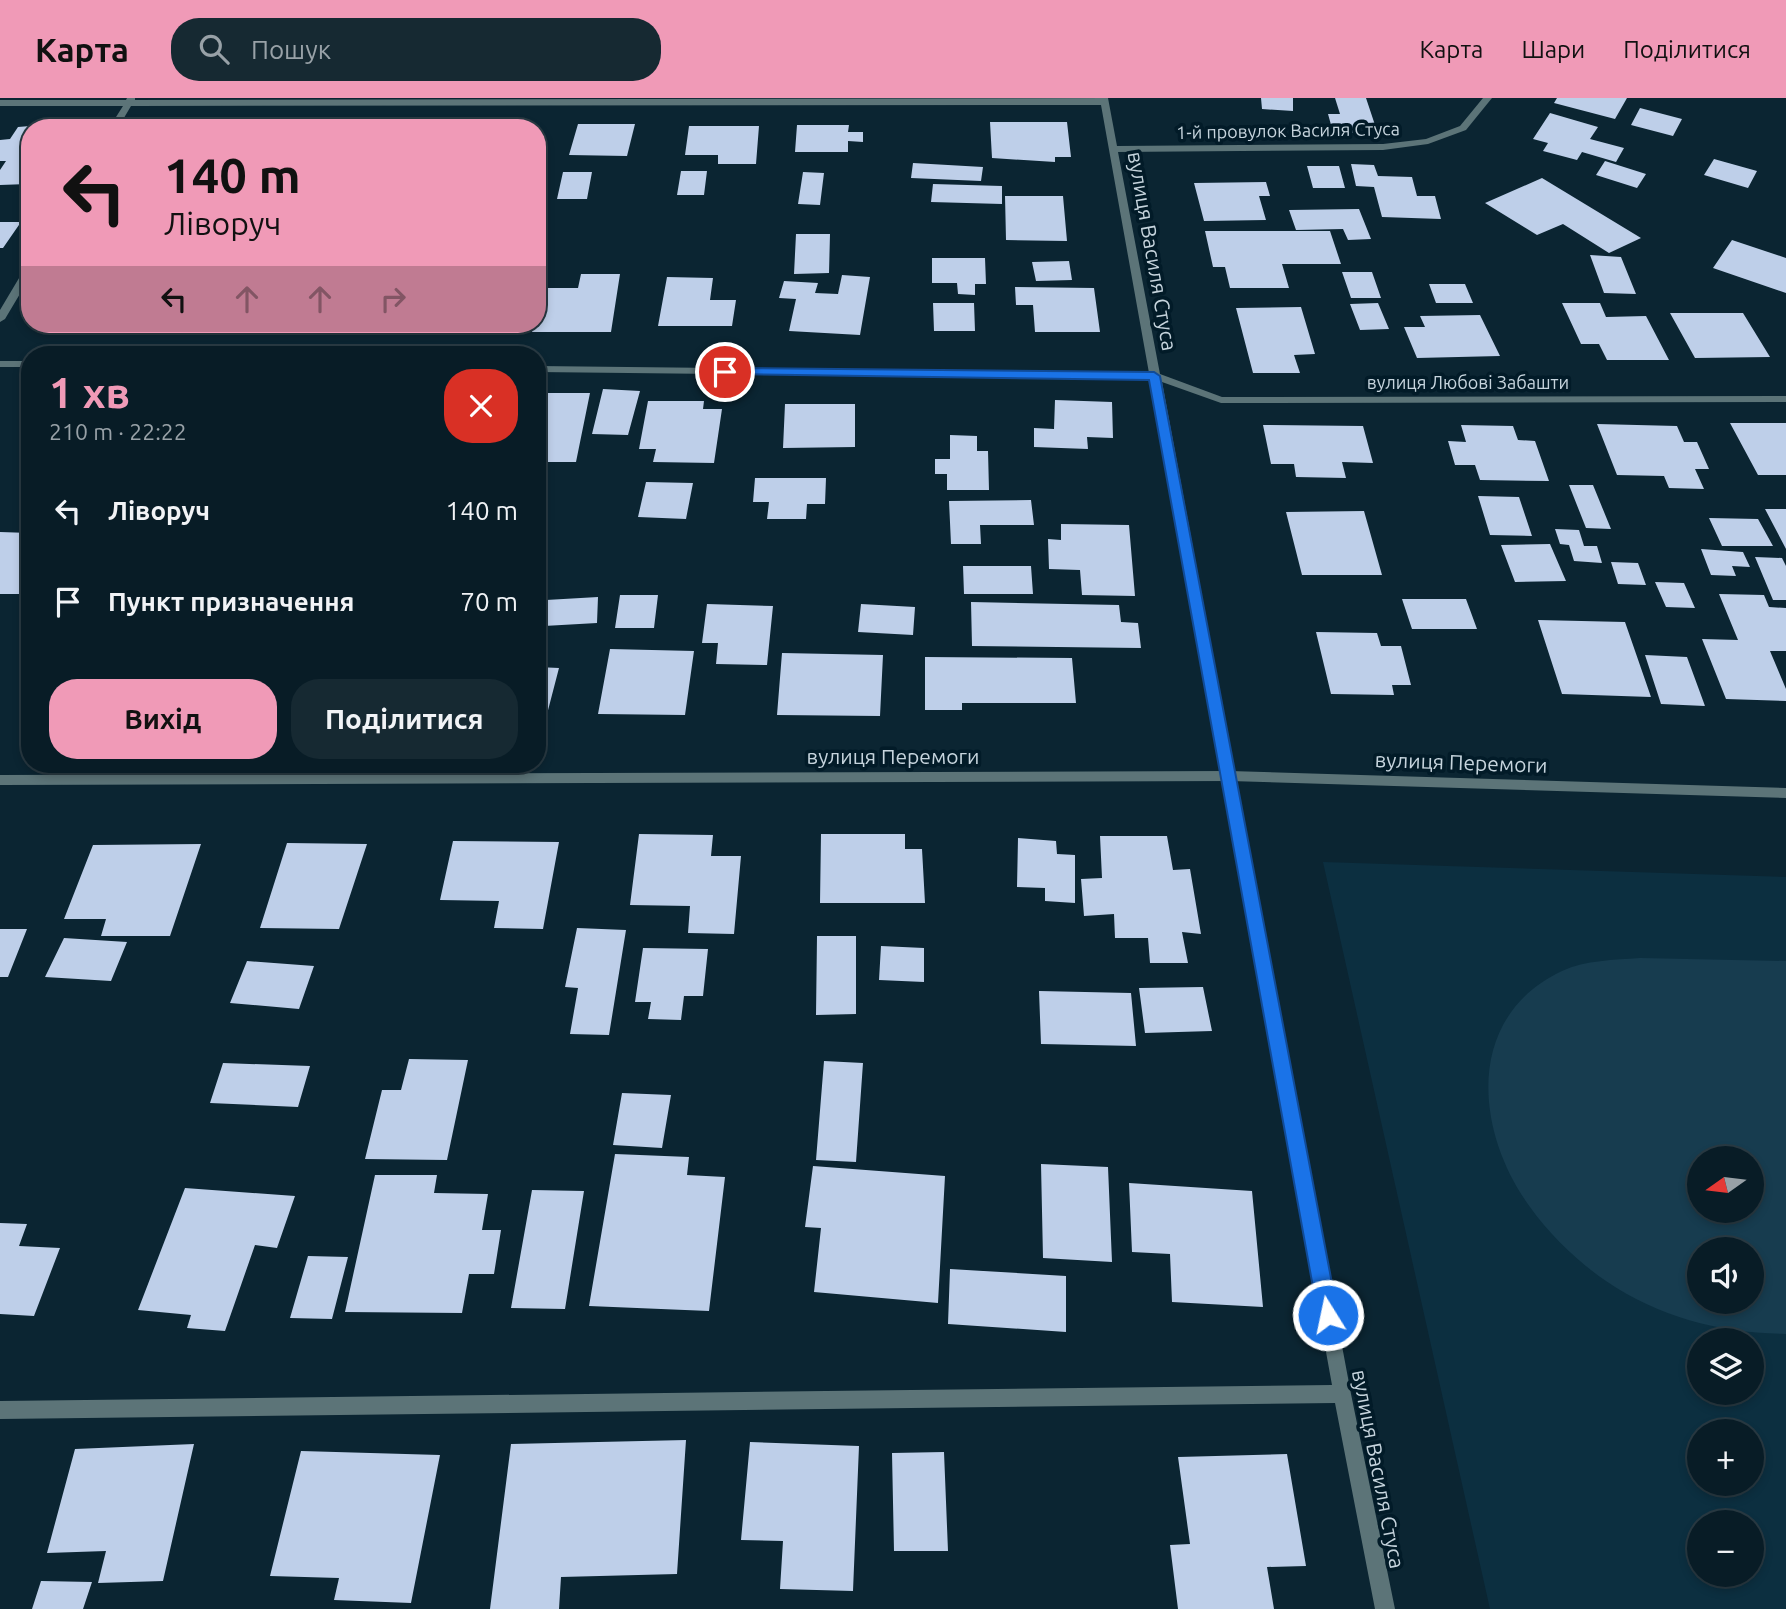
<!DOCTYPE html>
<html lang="uk">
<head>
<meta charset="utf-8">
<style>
  :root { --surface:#081c26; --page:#162932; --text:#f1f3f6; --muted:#98a1a7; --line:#293a43; --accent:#f09ab7 }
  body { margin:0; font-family:Ubuntu,sans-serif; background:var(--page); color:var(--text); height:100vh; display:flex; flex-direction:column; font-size:26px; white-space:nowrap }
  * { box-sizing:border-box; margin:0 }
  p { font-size:23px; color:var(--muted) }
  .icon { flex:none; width:38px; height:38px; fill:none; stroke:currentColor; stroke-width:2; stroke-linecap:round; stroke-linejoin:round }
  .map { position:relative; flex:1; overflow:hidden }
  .panel { position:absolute; left:21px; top:248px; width:525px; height:427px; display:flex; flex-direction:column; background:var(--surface); border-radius:28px; box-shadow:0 4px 10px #0003,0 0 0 2px var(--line) }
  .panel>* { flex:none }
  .guide { position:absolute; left:21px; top:21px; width:525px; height:214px; border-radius:28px; box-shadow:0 4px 10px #0003,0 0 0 2px var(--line); background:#f09ab7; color:#111; overflow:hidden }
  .needle { width:46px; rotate:256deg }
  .fabs { position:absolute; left:1687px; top:1048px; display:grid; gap:14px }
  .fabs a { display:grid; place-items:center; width:77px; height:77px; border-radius:50%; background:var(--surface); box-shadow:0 4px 10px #0003,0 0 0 2px var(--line); font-size:35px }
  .pin { position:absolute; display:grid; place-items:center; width:60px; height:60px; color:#fff; margin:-30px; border:4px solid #fff; border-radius:50%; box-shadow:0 2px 7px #0007 }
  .me { position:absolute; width:77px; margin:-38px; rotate:350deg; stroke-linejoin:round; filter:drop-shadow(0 0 5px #0008) }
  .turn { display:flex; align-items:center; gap:24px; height:147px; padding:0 28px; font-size:32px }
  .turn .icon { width:91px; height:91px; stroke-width:2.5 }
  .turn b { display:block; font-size:49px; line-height:60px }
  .lanes { display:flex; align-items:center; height:66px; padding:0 28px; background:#0003; justify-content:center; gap:35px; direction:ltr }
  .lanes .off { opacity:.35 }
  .round { display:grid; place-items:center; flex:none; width:74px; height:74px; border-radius:28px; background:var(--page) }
  .headline { display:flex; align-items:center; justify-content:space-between; height:119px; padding:0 28px }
  h1 { font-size:42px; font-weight:700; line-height:52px; color:var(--accent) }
  .cta { display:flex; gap:14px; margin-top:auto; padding:14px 28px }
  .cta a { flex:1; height:80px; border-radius:28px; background:var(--accent); color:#111; font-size:28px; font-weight:700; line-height:80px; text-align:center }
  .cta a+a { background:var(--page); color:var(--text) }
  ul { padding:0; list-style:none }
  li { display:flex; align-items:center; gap:21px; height:91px; padding:0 28px }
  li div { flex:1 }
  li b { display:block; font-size:26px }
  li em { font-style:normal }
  header { display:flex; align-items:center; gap:42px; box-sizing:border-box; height:98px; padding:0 35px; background:var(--accent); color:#111 }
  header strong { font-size:33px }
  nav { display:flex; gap:38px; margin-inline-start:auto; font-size:24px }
  .search { width:490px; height:63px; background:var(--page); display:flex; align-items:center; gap:18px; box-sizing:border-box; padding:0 24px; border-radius:28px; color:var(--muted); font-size:26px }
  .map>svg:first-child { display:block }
  .built { fill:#0c2f40; fill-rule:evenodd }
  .green { fill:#173c4f; fill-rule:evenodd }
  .building { fill:#becfe9 }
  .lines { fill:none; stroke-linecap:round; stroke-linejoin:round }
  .minor { fill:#5c7478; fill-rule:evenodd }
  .tertiary { fill:#5c7478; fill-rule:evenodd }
  .route { fill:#1a73e8; stroke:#114b97; stroke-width:2 }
  .labels { text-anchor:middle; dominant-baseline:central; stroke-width:7; stroke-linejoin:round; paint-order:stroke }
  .far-street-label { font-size:18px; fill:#c6d4dd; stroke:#021b28 }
  .street-label { font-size:21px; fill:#c6d4dd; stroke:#021b28 }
</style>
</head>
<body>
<header>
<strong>Карта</strong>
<div class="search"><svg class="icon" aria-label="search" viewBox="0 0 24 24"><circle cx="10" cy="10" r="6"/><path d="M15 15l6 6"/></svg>Пошук</div>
<nav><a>Карта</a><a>Шари</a><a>Поділитися</a></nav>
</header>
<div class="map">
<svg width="1786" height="1511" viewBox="0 0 1786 1511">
  <rect width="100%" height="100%" fill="#0b2532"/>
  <path class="built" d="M 1323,764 L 1786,779 L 1786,1511 L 1490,1511 ZM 1699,1060 L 1752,1060 L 1752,1113 L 1699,1113 ZM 1699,1152 L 1752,1152 L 1752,1204 L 1699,1204 ZM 1699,1242 L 1752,1242 L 1752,1295 L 1699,1295 ZM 1699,1334 L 1752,1334 L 1752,1386 L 1699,1386 ZM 1699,1424 L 1752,1424 L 1752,1477 L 1699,1477 Z"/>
  <path class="green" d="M 1640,860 L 1786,863 L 1786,1236 C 1722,1235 1660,1220 1606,1183 C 1578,1164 1550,1137 1530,1109 C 1475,1034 1464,919 1562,873 C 1586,862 1614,862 1640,860 ZM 1699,1060 L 1752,1060 L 1752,1113 L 1699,1113 ZM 1699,1152 L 1752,1152 L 1752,1204 L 1699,1204 Z"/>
  <path class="building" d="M 1261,0 L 1293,0 L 1293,13 L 1262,11 Z
    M 1335,0 L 1366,0 L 1375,27 L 1355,26 L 1357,35 L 1333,34 L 1328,16 L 1340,16 Z
    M 1557,0 L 1627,0 L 1615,21 L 1554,5 Z
    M 1640,10 L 1682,21 L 1673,38 L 1631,27 Z
    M 1550,15 L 1598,29 L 1590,41 L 1624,50 L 1616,64 L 1582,54 L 1577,62 L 1543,53 L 1548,45 L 1533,41 Z
    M 990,24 L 1067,24 L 1071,59 L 1055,59 L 1055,64 L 992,60 Z
    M 578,26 L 635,26 L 627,58 L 569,57 Z
    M 355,27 L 425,27 L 424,30 L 354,30 Z
    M 797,27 L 849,27 L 848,34 L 863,34 L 863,44 L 848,43 L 848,54 L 795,54 Z
    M 30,28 L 28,86 L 0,87 L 0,72 L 6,63 L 0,63 L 0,42 L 10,41 L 18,29 Z
    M 689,28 L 759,28 L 756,66 L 718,66 L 718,57 L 685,57 Z
    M 1714,61 L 1757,73 L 1748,90 L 1704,77 Z
    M 1605,63 L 1646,76 L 1637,90 L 1596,77 Z
    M 913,65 L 983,69 L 981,83 L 911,80 Z
    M 1351,66 L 1374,67 L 1378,78 L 1412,79 L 1417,98 L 1435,98 L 1441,121 L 1382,119 L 1374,89 L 1356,88 Z
    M 1307,68 L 1339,68 L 1345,90 L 1313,90 Z
    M 681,73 L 707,73 L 704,97 L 677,97 Z
    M 563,74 L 592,74 L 587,101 L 557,101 Z
    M 803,74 L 824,75 L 820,107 L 798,106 Z
    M 1542,80 L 1641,140 L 1609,155 L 1563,126 L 1537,137 L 1485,105 Z
    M 1266,84 L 1270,98 L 1259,98 L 1266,122 L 1204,123 L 1194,85 Z
    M 933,86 L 1002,88 L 1002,106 L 931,104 Z
    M 1005,98 L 1063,98 L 1067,143 L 1006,142 Z
    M 1359,111 L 1371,141 L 1348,142 L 1343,131 L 1296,132 L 1289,112 Z
    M 0,124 L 21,124 L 3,150 L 0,150 Z
    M 1205,133 L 1330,133 L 1341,166 L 1282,166 L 1289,190 L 1230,190 L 1225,169 L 1213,169 Z
    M 796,136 L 830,136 L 829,175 L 794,176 Z
    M 1732,142 L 1786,160 L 1786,195 L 1713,170 Z
    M 1590,157 L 1621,159 L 1636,196 L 1604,195 Z
    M 932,160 L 985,160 L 986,186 L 975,186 L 975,197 L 958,196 L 957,185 L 932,185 Z
    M 1069,163 L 1072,182 L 1036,183 L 1032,164 Z
    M 1342,174 L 1372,174 L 1381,200 L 1351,200 Z
    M 581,176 L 620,176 L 611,234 L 532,234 L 534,226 L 537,226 L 542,190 L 578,190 Z
    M 842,177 L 870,179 L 860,237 L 789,233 L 796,201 L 779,200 L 784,183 L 818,185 L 815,195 L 838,196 Z
    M 667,179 L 713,180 L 710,202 L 736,202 L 732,228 L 658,228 Z
    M 1429,186 L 1465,186 L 1473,205 L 1436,205 Z
    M 1015,189 L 1094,190 L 1100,234 L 1035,234 L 1033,207 L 1016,207 Z
    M 933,205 L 974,205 L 975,233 L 934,233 Z
    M 1378,205 L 1389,231 L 1360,232 L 1350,206 Z
    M 1562,205 L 1600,205 L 1606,219 L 1646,218 L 1669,262 L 1607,262 L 1599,246 L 1581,246 Z
    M 1301,209 L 1315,256 L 1294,257 L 1300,275 L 1253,275 L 1236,210 Z
    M 1670,215 L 1743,215 L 1770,259 L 1695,260 Z
    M 1480,217 L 1500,258 L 1417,260 L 1404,229 L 1425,229 L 1420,218 Z
    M 261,226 L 363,226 L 359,236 L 258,233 Z
    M 408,226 L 484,226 L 482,230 L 406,230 Z
    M 603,291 L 640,293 L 628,337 L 592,336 Z
    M 537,295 L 590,295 L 576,364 L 537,364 Z
    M 1055,302 L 1112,304 L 1113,340 L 1087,339 L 1088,351 L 1034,349 L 1034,330 L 1054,331 Z
    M 648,303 L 704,303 L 703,311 L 722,311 L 714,365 L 653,364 L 656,351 L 639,351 Z
    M 785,306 L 855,306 L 855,349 L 783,350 Z
    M 1730,325 L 1786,325 L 1786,377 L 1758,377 Z
    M 1597,326 L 1677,328 L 1684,344 L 1697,344 L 1709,371 L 1695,371 L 1704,391 L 1669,390 L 1664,378 L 1617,377 Z
    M 1263,327 L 1363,328 L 1373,365 L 1342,364 L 1346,380 L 1296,379 L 1294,366 L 1271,366 Z
    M 1461,327 L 1513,328 L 1518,342 L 1535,343 L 1549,383 L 1480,382 L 1475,367 L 1455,367 L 1448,343 L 1466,344 Z
    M 950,337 L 977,338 L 977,353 L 988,353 L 989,392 L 947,392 L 947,376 L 935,376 L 935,361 L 950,361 Z
    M 537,380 L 548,380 L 543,408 L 537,408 Z
    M 755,380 L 826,380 L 825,406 L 807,406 L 806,421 L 767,421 L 769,404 L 753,404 Z
    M 646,384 L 693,385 L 686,421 L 638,419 Z
    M 1569,387 L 1593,387 L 1611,431 L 1586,430 Z
    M 1478,398 L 1519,399 L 1532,438 L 1490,437 Z
    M 1031,402 L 1034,427 L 980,427 L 981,446 L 951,446 L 949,403 Z
    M 1765,411 L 1786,411 L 1786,451 Z
    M 1364,413 L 1382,477 L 1302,477 L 1286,414 Z
    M 1709,420 L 1758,421 L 1773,448 L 1722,448 Z
    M 1061,426 L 1129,427 L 1135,498 L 1082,497 L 1080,472 L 1049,471 L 1048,441 L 1061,442 Z
    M 1555,431 L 1579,432 L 1584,448 L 1597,448 L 1602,465 L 1574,463 L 1569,447 L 1560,446 Z
    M 0,434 L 30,435 L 30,485 L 24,496 L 0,496 Z
    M 1550,446 L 1566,483 L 1515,484 L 1501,447 Z
    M 1701,451 L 1743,454 L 1750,469 L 1732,468 L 1736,478 L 1711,477 Z
    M 1755,459 L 1782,460 L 1786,468 L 1786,502 L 1773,502 Z
    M 1611,464 L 1638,465 L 1646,487 L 1618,486 Z
    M 963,468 L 1031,468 L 1033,496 L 964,496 Z
    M 1655,484 L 1684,485 L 1695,510 L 1666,509 Z
    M 1719,496 L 1764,497 L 1769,509 L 1786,510 L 1786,553 L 1770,553 L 1786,591 L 1786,603 L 1726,601 L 1702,541 L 1738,542 Z
    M 620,497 L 658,497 L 654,530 L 615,530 Z
    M 598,499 L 597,525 L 544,528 L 546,502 Z
    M 1402,501 L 1466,501 L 1477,531 L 1412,531 Z
    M 971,504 L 1119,507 L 1121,524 L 1138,525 L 1141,550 L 972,548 Z
    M 707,506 L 773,508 L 767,567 L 716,566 L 718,545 L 702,545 Z
    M 861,506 L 915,509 L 913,537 L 858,534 Z
    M 1538,522 L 1625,524 L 1651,599 L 1562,596 Z
    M 1316,534 L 1377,535 L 1381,548 L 1401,548 L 1411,587 L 1392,587 L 1394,597 L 1331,596 Z
    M 537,541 L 546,541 L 538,569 L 537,569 Z
    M 610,551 L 694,553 L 685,617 L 598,616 Z
    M 782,555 L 883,557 L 880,618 L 777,617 Z
    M 1645,557 L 1687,559 L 1705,608 L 1661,606 Z
    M 925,559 L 1072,560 L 1076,605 L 962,605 L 962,612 L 925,612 Z
    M 537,569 L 559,570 L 546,620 L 537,619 Z
    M 639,736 L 713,737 L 711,758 L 741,758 L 734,836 L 688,835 L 690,808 L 630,807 Z
    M 821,736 L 905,736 L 905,751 L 922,751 L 925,805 L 820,805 Z
    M 1100,738 L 1167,738 L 1173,772 L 1190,771 L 1201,836 L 1182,834 L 1188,865 L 1150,865 L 1148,840 L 1115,840 L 1114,816 L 1084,818 L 1081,781 L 1102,780 Z
    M 1018,740 L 1056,743 L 1057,756 L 1075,757 L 1075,805 L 1045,803 L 1045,790 L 1017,789 Z
    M 453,743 L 559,744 L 543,831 L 494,830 L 499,803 L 440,802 Z
    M 287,745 L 367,746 L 339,831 L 260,830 Z
    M 201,746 L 170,838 L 101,838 L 106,821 L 64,821 L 93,747 Z
    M 577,830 L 626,832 L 609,937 L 570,936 L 578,890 L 565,889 Z
    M 0,831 L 27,831 L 8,879 L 0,879 Z
    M 817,838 L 856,838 L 856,916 L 816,917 Z
    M 64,840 L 127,844 L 111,883 L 45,879 Z
    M 881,848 L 924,850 L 924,884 L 879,882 Z
    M 643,850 L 708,851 L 703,898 L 684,898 L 681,922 L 648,921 L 651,904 L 635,904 Z
    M 247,863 L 314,868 L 299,911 L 230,905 Z
    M 1203,889 L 1212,933 L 1145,935 L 1139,890 Z
    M 1039,893 L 1131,895 L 1136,948 L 1041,946 Z
    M 409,961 L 468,962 L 447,1062 L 365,1061 L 382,992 L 401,992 Z
    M 824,963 L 863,965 L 856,1064 L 816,1062 Z
    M 223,965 L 310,968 L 298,1009 L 210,1005 Z
    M 622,995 L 671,997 L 662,1050 L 613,1047 Z
    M 615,1056 L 689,1059 L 687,1077 L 725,1079 L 709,1213 L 589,1208 Z
    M 1041,1066 L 1108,1069 L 1112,1164 L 1043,1160 Z
    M 813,1068 L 945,1078 L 938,1205 L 814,1194 L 821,1130 L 805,1129 Z
    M 375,1077 L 437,1077 L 434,1095 L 488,1096 L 482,1132 L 501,1132 L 494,1176 L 469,1176 L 462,1215 L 345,1214 Z
    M 1129,1085 L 1252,1093 L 1263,1209 L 1172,1204 L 1170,1156 L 1132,1154 Z
    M 185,1090 L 295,1098 L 277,1150 L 255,1147 L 225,1233 L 187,1230 L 191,1217 L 138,1212 Z
    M 532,1092 L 584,1093 L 565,1211 L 511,1210 Z
    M 0,1125 L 27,1126 L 19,1148 L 60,1150 L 34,1218 L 0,1216 Z
    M 308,1158 L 348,1159 L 332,1221 L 290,1220 Z
    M 950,1171 L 1066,1178 L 1066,1234 L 948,1226 Z
    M 686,1342 L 677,1476 L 561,1479 L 559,1511 L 490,1511 L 511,1346 Z
    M 750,1344 L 859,1348 L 853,1493 L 780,1491 L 783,1443 L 741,1442 Z
    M 194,1346 L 163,1483 L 98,1485 L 106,1453 L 47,1455 L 75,1351 Z
    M 301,1353 L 440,1357 L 411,1505 L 334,1502 L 339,1480 L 270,1478 Z
    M 944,1354 L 948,1453 L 894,1453 L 892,1355 Z
    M 1287,1356 L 1306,1468 L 1267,1469 L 1274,1511 L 1178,1511 L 1170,1447 L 1190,1446 L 1178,1359 Z
    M 41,1483 L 92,1484 L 83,1511 L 32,1511 Z"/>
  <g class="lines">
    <path class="minor" d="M 127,0 L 135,0 L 135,2 L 1108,0 L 1117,48 L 1383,46 L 1426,41 L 1460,28 L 1483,0 L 1492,0 L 1466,32 L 1428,46 L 1383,52 L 1118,54 L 1160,276 L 1222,299 L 1786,298 L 1786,304 L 1221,305 L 1162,284 L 1351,1296 L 1395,1511 L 1375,1511 L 1335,1305 L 0,1321 L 0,1303 L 1332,1287 L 1150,281 L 537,274 L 537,268 L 1149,275 L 1101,7 L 131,8 L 118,30 L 109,30 L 123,8 L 0,8 L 0,2 L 126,2 Z
      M 30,167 L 30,179 L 5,221 L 0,224 L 0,212 L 25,170 Z
      M 0,263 L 30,263 L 30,269 L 0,269 Z"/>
    <path class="tertiary" d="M 1230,673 L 1786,690 L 1786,700 L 1230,683 L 0,687 L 0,677 Z"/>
  </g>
  <path class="route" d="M 725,270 L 1154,274 L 1160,278 L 1338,1217 L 1335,1224 L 1328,1227 L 1321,1224 L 1318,1217 L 1149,282 L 721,276 L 721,271 Z"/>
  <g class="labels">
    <g class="far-street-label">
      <text transform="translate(1288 32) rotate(-1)">1-й провулок Василя Стуса</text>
      <text x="1468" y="284">вулиця Любові Забашти</text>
    </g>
    <g class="street-label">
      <text transform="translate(1153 153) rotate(80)">вулиця Василя Стуса</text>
      <text x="893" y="658">вулиця Перемоги</text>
      <text transform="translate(1461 664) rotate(2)">вулиця Перемоги</text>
      <text transform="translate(1379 1371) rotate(79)">вулиця Василя Стуса</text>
    </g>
  </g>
</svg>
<div class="fabs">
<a><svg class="needle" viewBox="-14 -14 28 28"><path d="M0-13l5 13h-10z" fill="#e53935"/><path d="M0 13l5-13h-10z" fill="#98a1a7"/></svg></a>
<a><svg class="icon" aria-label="sound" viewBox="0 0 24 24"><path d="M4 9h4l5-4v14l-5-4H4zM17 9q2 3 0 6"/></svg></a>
<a><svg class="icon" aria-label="layers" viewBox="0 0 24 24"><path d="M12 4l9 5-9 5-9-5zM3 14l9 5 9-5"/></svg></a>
<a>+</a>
<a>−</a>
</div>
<div class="pin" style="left:725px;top:274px;background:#d93025"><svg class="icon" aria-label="arrive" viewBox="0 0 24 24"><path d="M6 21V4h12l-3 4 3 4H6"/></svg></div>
<svg class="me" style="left:1328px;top:1217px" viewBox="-20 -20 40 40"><circle r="17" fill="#1a73e8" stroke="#fff" stroke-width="3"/><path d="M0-11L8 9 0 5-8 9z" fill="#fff"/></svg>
<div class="guide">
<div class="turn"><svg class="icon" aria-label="left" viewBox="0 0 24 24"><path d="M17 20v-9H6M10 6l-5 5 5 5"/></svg><div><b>140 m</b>Ліворуч</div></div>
<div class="lanes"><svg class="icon" aria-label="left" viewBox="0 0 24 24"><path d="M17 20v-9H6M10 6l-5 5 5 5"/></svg><svg class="icon off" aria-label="ahead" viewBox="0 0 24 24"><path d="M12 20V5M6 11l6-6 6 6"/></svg><svg class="icon off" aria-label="ahead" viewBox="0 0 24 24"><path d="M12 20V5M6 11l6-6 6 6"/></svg><svg class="icon off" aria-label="right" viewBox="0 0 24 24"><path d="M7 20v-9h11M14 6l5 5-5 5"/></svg></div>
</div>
<section class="panel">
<div class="headline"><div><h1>1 хв</h1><p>210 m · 22:22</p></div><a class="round" style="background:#d93025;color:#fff"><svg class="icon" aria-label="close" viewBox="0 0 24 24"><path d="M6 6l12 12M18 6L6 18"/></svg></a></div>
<ul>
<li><svg class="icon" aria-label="left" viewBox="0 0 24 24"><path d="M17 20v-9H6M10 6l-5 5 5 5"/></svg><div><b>Ліворуч</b></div><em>140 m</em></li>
<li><svg class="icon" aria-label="arrive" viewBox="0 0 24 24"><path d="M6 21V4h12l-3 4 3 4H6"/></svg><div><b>Пункт призначення</b></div><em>70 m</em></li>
</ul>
<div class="cta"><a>Вихід</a><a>Поділитися</a></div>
</section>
</div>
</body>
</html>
